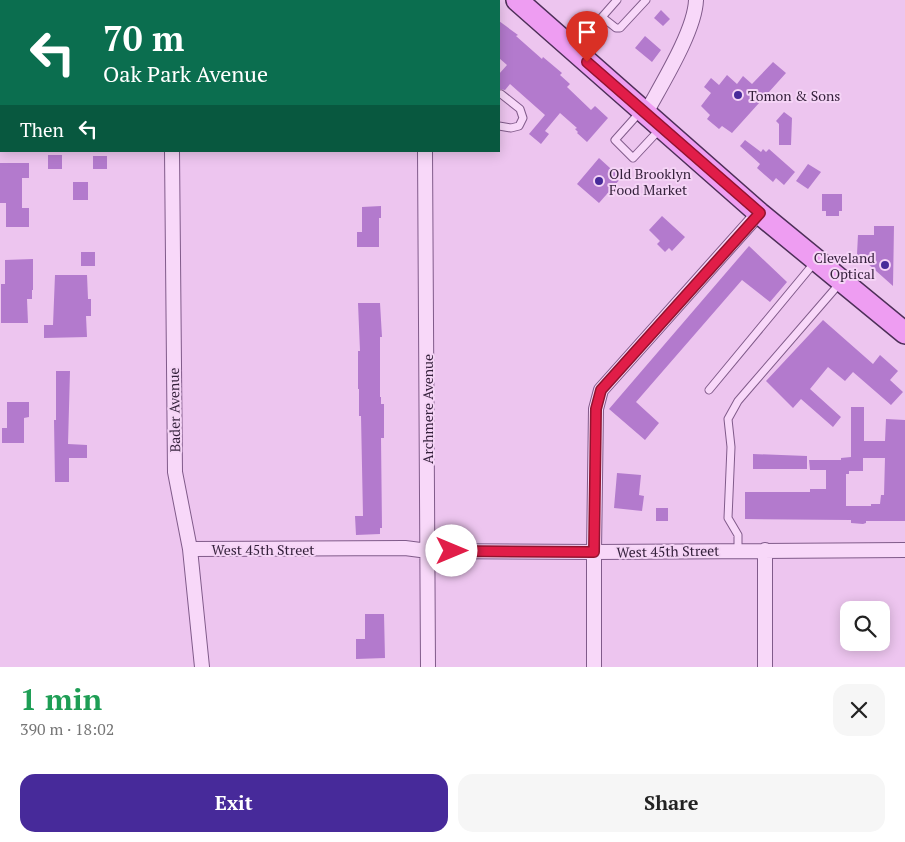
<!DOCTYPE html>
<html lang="en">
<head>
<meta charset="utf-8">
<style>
  :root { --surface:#fff; --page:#f6f6f6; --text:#222; --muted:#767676; --accent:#472a9a }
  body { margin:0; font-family:"PT Serif",serif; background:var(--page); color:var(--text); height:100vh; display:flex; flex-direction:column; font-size:19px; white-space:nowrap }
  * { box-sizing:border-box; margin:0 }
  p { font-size:16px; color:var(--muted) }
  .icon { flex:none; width:28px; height:28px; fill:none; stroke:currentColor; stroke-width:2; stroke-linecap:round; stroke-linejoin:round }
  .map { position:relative; height:667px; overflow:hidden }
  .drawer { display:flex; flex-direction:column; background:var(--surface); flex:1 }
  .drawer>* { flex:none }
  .banner { position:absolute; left:0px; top:0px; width:500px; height:152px; box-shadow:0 2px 12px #0003; background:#0b6e4f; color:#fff; overflow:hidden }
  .fabs { position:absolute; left:840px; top:601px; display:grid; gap:10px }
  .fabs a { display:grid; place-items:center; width:50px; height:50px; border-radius:10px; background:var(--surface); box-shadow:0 2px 12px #0003; font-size:25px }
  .pin { position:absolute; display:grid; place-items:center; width:42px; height:42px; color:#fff; margin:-51px -21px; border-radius:50% 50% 50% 0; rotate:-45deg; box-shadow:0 0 5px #0007 }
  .pin .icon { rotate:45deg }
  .me { position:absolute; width:55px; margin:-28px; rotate:90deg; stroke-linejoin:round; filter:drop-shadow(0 0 4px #0008) }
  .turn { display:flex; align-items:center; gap:18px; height:105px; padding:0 20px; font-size:22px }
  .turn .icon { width:65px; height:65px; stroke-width:2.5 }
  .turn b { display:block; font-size:35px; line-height:42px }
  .then { display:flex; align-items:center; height:48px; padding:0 20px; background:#0003; gap:10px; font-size:19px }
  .round { display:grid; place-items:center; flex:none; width:52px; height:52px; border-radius:15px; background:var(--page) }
  .head { display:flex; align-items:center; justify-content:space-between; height:85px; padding:0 20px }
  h1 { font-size:30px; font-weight:700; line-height:38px; color:#1e9e55 }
  .button { display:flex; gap:10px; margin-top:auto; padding:10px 20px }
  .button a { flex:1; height:58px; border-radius:15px; background:var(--accent); color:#fff; font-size:20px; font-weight:700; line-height:58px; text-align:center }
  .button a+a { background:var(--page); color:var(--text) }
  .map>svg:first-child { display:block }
  .building { fill:#b37acd; fill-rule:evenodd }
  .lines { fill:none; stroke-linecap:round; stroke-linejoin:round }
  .lane-casing { stroke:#805b8a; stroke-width:9 }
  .street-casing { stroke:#805b8a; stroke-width:16 }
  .primary-casing { stroke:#4d2f58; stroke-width:24 }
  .lane { stroke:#f8d8f9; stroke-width:7 }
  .street { stroke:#f8d8f9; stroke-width:14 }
  .primary { stroke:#ee9df2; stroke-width:21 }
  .route-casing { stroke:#92132f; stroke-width:12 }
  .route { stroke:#e11d48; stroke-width:9 }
  .poi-dot { fill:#472a9a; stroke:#f5d4f6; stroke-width:2 }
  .labels { text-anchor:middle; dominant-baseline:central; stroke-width:4; stroke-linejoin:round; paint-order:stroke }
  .poi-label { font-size:14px; fill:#331f3a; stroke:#f5d4f6; text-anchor:start }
  .street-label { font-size:14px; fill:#331f3a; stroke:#f5d4f6 }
</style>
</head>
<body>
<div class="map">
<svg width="905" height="667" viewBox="0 0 905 667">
  <rect width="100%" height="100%" fill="#edc5ef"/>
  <path class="building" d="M 661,10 L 670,19 L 663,26 L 654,18 Z
    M 499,21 L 518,35 L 516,36 L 542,59 L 543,57 L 562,73 L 560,75 L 570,84 L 567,87 L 591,110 L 595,106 L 608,118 L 587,142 L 577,133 L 578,132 L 575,129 L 577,128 L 560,113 L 545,131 L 549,134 L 541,144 L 529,134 L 545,115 L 510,84 L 505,90 L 499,89 L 499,74 L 507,65 L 499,58 Z
    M 645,36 L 661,50 L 652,62 L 635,48 Z
    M 773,62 L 786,73 L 732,133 L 722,126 L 719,129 L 707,119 L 710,115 L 701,106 L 711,93 L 704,87 L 711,78 L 719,85 L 727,75 L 737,84 L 743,76 L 752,84 Z
    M 784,112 L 792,118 L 791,145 L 779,145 L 779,124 L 776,121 Z
    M 745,140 L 761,152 L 763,149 L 766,152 L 769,149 L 795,172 L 784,185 L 776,178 L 773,182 L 757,168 L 760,164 L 740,146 Z
    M 48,155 L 62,155 L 62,169 L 48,169 Z
    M 93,156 L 107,156 L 107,169 L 93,169 Z
    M 599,158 L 621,178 L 599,203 L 577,184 Z
    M 0,163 L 29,163 L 29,178 L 22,178 L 22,208 L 29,208 L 29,227 L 6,227 L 6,203 L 0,203 Z
    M 808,164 L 821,172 L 808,189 L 796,181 Z
    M 73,182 L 88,182 L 88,200 L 73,200 Z
    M 822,194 L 842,194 L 842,211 L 839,211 L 839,216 L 826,216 L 826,211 L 822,211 Z
    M 381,206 L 381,218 L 379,218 L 379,247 L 357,247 L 357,232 L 362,232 L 362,207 Z
    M 662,216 L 685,237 L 672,251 L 669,248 L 665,252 L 657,244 L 660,241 L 649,230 Z
    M 874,226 L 894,226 L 893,286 L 857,254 L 858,235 L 874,235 Z
    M 749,246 L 787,282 L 770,302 L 742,280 L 636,402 L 659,423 L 645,440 L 609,409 Z
    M 81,252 L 95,252 L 95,266 L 81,266 Z
    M 33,259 L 33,290 L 32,290 L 32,299 L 27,299 L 28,323 L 1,323 L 1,284 L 5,284 L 5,260 Z
    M 55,275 L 87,275 L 88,299 L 91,299 L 91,316 L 86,316 L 87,337 L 44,338 L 44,325 L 53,325 Z
    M 358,303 L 380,303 L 382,337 L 380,337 L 380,397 L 381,397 L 381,404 L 384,404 L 384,438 L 381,438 L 382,528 L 380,528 L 380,534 L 356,535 L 355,516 L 363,516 L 361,416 L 359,416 L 359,389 L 358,389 L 358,351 L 360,351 Z
    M 823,320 L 873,364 L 880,355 L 898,371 L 890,380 L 903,392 L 891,405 L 853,372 L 845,381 L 828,367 L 810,389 L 841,417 L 833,427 L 801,399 L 793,408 L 766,381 Z
    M 56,371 L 70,371 L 68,444 L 87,445 L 87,458 L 69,458 L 69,482 L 55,482 L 54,420 L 56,420 Z
    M 7,402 L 29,402 L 29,417 L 24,418 L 24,443 L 2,443 L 2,428 L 7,428 Z
    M 851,407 L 864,407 L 864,441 L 885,441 L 886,419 L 905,420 L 905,521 L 866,521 L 866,523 L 863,524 L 851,523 L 851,520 L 745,519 L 745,492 L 810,492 L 810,489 L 826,489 L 826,470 L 810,470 L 809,460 L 841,460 L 841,458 L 851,457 ZM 863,458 L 885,458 L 884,495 L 881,495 L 880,504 L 871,504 L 871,506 L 846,506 L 846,474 L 849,474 L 849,471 L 863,471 Z
    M 753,454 L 807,456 L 807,469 L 753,469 Z
    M 617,473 L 641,475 L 639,495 L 644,496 L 642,511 L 614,508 Z
    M 656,508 L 668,508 L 668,521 L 656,521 Z
    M 365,614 L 384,614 L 385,658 L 356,659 L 356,639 L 365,639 Z"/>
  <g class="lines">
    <g class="lane-casing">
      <path id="lane" d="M 602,17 L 617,0
        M 576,47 L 602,17 L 616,28 L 620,28 L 646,0
        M 640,112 L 615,140 L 633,158 L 660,129
        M 499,126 L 511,128 L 519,126 L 523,118 L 520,109 L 501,94
        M 709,390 L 815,262
        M 738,550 L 738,535 L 728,518 L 731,447 L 728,419 L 738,401 L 750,387 L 840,283"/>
    </g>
    <g class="street-casing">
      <path id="street" d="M 171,0 L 171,1
        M 424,0 L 424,1
        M 646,113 C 661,85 695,31 696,0
        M 172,151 L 175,472 L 190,549 L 202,667
        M 425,151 L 428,667
        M 190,549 L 405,548 L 428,551 L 594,552 L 905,550
        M 765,550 L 765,667
        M 594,667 L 594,552 L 596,409 L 601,390 L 759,213"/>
    </g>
    <g class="primary-casing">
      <path id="primary" d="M 517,0 L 759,213 L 905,333"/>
    </g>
    <use href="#lane" class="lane"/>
    <use href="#street" class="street"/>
    <use href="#primary" class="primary"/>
  </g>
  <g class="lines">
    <g class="route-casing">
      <path id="route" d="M 452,551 L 594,552 L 596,409 L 601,390 L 760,213 L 587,62"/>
    </g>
    <use href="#route" class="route"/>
  </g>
  <g class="poi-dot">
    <circle cx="738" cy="95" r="5"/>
    <circle cx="599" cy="181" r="5"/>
    <circle cx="885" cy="265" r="5"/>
  </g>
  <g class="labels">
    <g class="poi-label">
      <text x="748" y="95">Tomon &amp; Sons</text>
      <text x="609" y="173">Old Brooklyn<tspan x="609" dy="16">Food Market</tspan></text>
      <text x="875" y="257" text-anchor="end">Cleveland<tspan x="875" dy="16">Optical</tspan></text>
    </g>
    <g class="street-label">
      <text transform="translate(427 409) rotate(-90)">Archmere Avenue</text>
      <text transform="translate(174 410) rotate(-91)">Bader Avenue</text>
      <text x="263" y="549">West 45th Street</text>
      <text transform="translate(668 551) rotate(-1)">West 45th Street</text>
    </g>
  </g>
</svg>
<div class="fabs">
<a><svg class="icon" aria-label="search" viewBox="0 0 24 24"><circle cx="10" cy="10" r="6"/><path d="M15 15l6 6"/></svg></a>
</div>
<div class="pin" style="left:587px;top:62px;background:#d93025"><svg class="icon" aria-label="arrive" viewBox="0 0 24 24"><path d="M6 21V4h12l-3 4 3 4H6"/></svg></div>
<svg class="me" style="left:452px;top:551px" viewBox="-20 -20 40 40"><circle r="19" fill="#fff"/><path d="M0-13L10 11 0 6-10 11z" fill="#e11d48"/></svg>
<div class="banner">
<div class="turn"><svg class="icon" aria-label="left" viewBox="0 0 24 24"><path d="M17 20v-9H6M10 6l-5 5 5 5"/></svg><div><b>70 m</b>Oak Park Avenue</div></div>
<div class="then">Then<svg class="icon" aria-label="left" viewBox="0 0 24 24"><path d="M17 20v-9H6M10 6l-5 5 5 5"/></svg></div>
</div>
</div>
<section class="drawer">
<div class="head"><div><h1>1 min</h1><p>390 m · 18:02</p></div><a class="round"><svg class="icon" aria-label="close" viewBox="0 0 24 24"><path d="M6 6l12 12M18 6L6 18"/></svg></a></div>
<div class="button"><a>Exit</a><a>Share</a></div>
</section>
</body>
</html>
